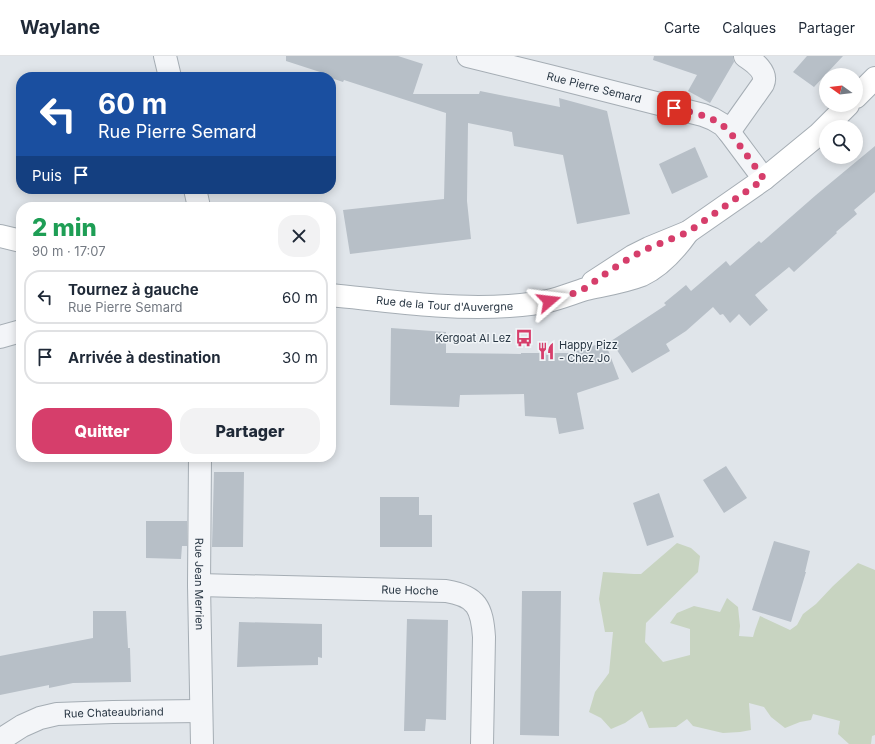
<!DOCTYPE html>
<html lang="fr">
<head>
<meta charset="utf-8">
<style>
  :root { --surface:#fff; --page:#f2f2f3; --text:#1f2937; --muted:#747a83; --line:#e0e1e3; --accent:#d63e6b }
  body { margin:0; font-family:Inter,sans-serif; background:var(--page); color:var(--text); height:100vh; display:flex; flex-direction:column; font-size:15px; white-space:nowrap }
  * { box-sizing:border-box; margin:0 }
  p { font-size:13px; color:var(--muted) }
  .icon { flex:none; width:22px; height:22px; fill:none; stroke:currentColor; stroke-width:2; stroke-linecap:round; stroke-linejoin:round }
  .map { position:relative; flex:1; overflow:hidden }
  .drawer { position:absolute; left:16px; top:146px; width:320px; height:260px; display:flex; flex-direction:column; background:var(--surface); border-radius:16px; box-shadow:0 2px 10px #0003 }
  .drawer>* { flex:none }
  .hud { position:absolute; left:16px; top:16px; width:320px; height:122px; border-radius:16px; box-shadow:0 2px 10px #0003; background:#1a4fa0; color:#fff; overflow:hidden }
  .needle { width:26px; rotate:285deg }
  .buttons { position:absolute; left:819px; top:12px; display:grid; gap:8px }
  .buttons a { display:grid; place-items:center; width:44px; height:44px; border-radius:50%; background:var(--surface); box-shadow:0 2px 10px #0003; font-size:20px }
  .pin { position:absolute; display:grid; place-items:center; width:34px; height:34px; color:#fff; margin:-17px; border-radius:8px; box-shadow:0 2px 6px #0006 }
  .me { position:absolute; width:44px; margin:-22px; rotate:73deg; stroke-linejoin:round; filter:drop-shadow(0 0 3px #0008) }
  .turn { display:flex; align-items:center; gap:14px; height:84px; padding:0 16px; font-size:18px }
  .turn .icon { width:52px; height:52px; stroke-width:2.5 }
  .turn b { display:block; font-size:28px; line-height:34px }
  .then { display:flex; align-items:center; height:38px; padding:0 16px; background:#0003; gap:8px; font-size:15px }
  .round { display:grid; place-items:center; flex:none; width:42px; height:42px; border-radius:16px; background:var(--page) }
  .head { display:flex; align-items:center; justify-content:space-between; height:68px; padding:0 16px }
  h1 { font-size:24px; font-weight:800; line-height:30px; color:#1e9e55 }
  .primary-button { display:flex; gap:8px; margin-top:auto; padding:8px 16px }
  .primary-button a { flex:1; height:46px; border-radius:16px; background:var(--accent); color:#fff; font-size:16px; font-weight:800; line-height:46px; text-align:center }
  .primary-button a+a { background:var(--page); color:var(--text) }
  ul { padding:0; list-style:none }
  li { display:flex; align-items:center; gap:12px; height:54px; margin:0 8px 6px; padding:0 8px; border:2px solid var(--line); border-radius:16px }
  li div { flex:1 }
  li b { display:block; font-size:15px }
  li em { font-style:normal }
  header { display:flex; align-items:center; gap:24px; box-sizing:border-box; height:56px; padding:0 20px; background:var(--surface); border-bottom:1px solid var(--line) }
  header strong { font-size:19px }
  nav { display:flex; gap:22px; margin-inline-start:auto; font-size:14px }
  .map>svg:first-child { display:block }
  .green { fill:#c8d4c1 }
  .building { fill:#b7bfc7 }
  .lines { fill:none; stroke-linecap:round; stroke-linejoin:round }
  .street-casing { stroke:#a5adb4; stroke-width:24 }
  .secondary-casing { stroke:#a5adb4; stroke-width:24 }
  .street { stroke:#f3f5f8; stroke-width:22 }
  .secondary { stroke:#fff; stroke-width:22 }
  .route { stroke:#d63e6b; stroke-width:7; stroke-dasharray:0 12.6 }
  .labels { text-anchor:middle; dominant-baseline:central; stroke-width:3; stroke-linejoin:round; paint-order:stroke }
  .street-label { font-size:11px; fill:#273542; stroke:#f0f4f7 }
  .poi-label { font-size:11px; fill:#273542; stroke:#f0f4f7; text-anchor:end }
</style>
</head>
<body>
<header>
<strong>Waylane</strong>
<nav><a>Carte</a><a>Calques</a><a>Partager</a></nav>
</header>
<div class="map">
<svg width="875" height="688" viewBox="0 0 875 688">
  <rect width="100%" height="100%" fill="#e0e5ea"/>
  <path class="green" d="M 677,487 L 691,492 L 700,500 L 698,516 L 646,567 L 645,586 L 663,606 L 690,599 L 690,573 L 670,567 L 677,557 L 694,550 L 720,556 L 727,542 L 738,551 L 740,570 L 739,580 L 753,581 L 755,574 L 760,560 L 790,574 L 797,569 L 803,558 L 816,548 L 833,530 L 858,507 L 875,514 L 875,679 L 872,680 L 871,688 L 849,688 L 838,678 L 840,665 L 813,658 L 811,664 L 800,666 L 785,672 L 771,661 L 764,651 L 749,647 L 751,674 L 740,676 L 723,677 L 693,670 L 687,663 L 676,671 L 649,672 L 642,655 L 625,667 L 611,673 L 601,662 L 589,656 L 595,636 L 609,617 L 613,576 L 605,576 L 599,543 L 603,516 L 634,518 L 641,518 Z"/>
  <path class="building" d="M 286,0 L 398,0 L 423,8 L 413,38 L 479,38 L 480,35 L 560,51 L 559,42 L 607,55 L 630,158 L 577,168 L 563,99 L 514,90 L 512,76 L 468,67 L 467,145 L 471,183 L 350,198 L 343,154 L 444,143 L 446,57 L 344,24 L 343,26 L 331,22 L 331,21 L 320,18 L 320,16 L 286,5 Z
    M 654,0 L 733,0 L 734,6 L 710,47 L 688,35 L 697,19 L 653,4 Z
    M 807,0 L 843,0 L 814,31 L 793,16 Z
    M 875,90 L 875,136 L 854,154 L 857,158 L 836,176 L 837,177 L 794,216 L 789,211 L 755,239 L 768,254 L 750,270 L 739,258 L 730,267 L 723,258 L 720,259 L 713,251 L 686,275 L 666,288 L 670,295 L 632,317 L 611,285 L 666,249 L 664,247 L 686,229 L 691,235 L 726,205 L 730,210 L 759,185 L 761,187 L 816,139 Z
    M 695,91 L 708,121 L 672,138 L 659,108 Z
    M 391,272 L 446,276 L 446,297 L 521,298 L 521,297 L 570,297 L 605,286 L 619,323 L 577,337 L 584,373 L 559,378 L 556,362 L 525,360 L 524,338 L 460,339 L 459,351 L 390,349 Z
    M 726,410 L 747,442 L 724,457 L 703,424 Z
    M 214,416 L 244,416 L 243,491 L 212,491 Z
    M 659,437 L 674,481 L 647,490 L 633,447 Z
    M 380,441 L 419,441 L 419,459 L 432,459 L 432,491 L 380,491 Z
    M 146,465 L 187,465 L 187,490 L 182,490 L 181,503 L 146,502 Z
    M 774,485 L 810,495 L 805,516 L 806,516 L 791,566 L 752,554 Z
    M 522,535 L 561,535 L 559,680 L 520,679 Z
    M 93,555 L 126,555 L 128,592 L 130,592 L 131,626 L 73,627 L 49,632 L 49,629 L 0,639 L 0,600 L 93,582 Z
    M 407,563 L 448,564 L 446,664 L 426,663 L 425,675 L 404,675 Z
    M 239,566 L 322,568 L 322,602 L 318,601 L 318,609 L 237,611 Z"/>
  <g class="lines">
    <g class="street-casing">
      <g id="street">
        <path d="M 165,0 L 170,21"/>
        <path id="s1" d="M 468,0 L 549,20 L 703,59 L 713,63 L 723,69 L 729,76 L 764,123"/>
        <path d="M 729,76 L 763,28 C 768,16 754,6 745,0"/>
        <path d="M 195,133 L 199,151"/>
        <path d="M 0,281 L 21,275"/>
        <path id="s2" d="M 200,401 L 199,529 L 202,688"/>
        <path id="s3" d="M 199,529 L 446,535 C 477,540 482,552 484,581 L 482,688"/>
        <path id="s4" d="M 0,684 L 22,670 L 40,662 L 57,658 L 113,656 L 201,655"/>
      </g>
    </g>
    <g class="secondary-casing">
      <g id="secondary">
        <path d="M 856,41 L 875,22"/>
        <path d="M 0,180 L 21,185"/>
        <path d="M 593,226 L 633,200 L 649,192 L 688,176 L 764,123 L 819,78 L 848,49"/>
        <path id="s5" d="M 331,239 C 390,245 450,254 509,250 C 522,249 535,248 548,245 C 561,242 573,237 586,233 C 604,229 624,226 642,219 C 661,210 676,193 688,176"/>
      </g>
    </g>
    <use href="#street" class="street"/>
    <use href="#secondary" class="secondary"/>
  </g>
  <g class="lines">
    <path class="route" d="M 549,245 L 581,235 L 608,216 L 633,200 L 649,192 L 688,176 L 764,123 L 730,76 C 713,59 696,58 674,52"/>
  </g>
  <defs>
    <g id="bus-bare" transform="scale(1.38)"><path d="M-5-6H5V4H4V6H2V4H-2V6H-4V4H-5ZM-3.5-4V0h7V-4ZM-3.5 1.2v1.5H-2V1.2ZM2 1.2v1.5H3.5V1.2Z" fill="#d63e6b" stroke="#f0f4f7" stroke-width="2.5" paint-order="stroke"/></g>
    <g id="restaurant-bare" transform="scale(1.38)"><path d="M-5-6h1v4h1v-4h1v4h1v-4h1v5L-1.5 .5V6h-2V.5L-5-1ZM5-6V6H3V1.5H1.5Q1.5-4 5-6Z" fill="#d63e6b" stroke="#f0f4f7" stroke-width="2.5" paint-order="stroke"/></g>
  </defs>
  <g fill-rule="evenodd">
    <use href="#bus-bare" x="524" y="282"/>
    <use href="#restaurant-bare" x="546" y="295"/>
  </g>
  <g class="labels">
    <g class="street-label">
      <text stroke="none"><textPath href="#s1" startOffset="130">Rue Pierre Semard</textPath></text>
      <text stroke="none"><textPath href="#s5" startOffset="114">Rue de la Tour d'Auvergne</textPath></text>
      <text stroke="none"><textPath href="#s2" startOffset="127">Rue Jean Merrien</textPath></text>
      <text stroke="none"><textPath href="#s3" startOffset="211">Rue Hoche</textPath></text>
      <text stroke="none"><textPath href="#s4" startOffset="120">Rue Chateaubriand</textPath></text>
    </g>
    <g class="poi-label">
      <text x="511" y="282">Kergoat Al Lez</text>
      <text x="559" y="289" text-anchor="start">Happy Pizz<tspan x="559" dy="13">- Chez Jo</tspan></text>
    </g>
  </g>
</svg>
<div class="buttons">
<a><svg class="needle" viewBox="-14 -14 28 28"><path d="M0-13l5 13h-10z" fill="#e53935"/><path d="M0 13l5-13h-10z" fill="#747a83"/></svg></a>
<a><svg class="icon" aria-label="search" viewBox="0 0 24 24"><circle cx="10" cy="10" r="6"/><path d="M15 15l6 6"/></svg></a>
</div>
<div class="pin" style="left:674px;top:52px;background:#d93025"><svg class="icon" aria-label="arrive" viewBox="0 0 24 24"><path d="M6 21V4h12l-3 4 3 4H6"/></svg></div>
<svg class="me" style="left:549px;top:245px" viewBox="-20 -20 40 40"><path d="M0-17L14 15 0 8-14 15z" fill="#d63e6b" stroke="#fff" stroke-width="4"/></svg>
<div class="hud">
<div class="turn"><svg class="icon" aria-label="left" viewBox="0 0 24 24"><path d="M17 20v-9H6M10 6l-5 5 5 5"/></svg><div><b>60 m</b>Rue Pierre Semard</div></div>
<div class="then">Puis<svg class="icon" aria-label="arrive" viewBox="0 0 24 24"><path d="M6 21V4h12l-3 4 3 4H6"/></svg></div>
</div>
<section class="drawer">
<div class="head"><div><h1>2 min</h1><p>90 m · 17:07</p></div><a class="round"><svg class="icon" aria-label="close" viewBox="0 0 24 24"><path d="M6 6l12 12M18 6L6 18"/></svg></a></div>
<ul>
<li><svg class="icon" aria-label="left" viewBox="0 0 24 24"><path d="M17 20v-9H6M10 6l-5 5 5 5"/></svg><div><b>Tournez à gauche</b><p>Rue Pierre Semard</p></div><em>60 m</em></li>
<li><svg class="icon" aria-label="arrive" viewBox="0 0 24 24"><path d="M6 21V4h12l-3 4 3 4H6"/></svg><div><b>Arrivée à destination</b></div><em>30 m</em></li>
</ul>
<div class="primary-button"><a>Quitter</a><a>Partager</a></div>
</section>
</div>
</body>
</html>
